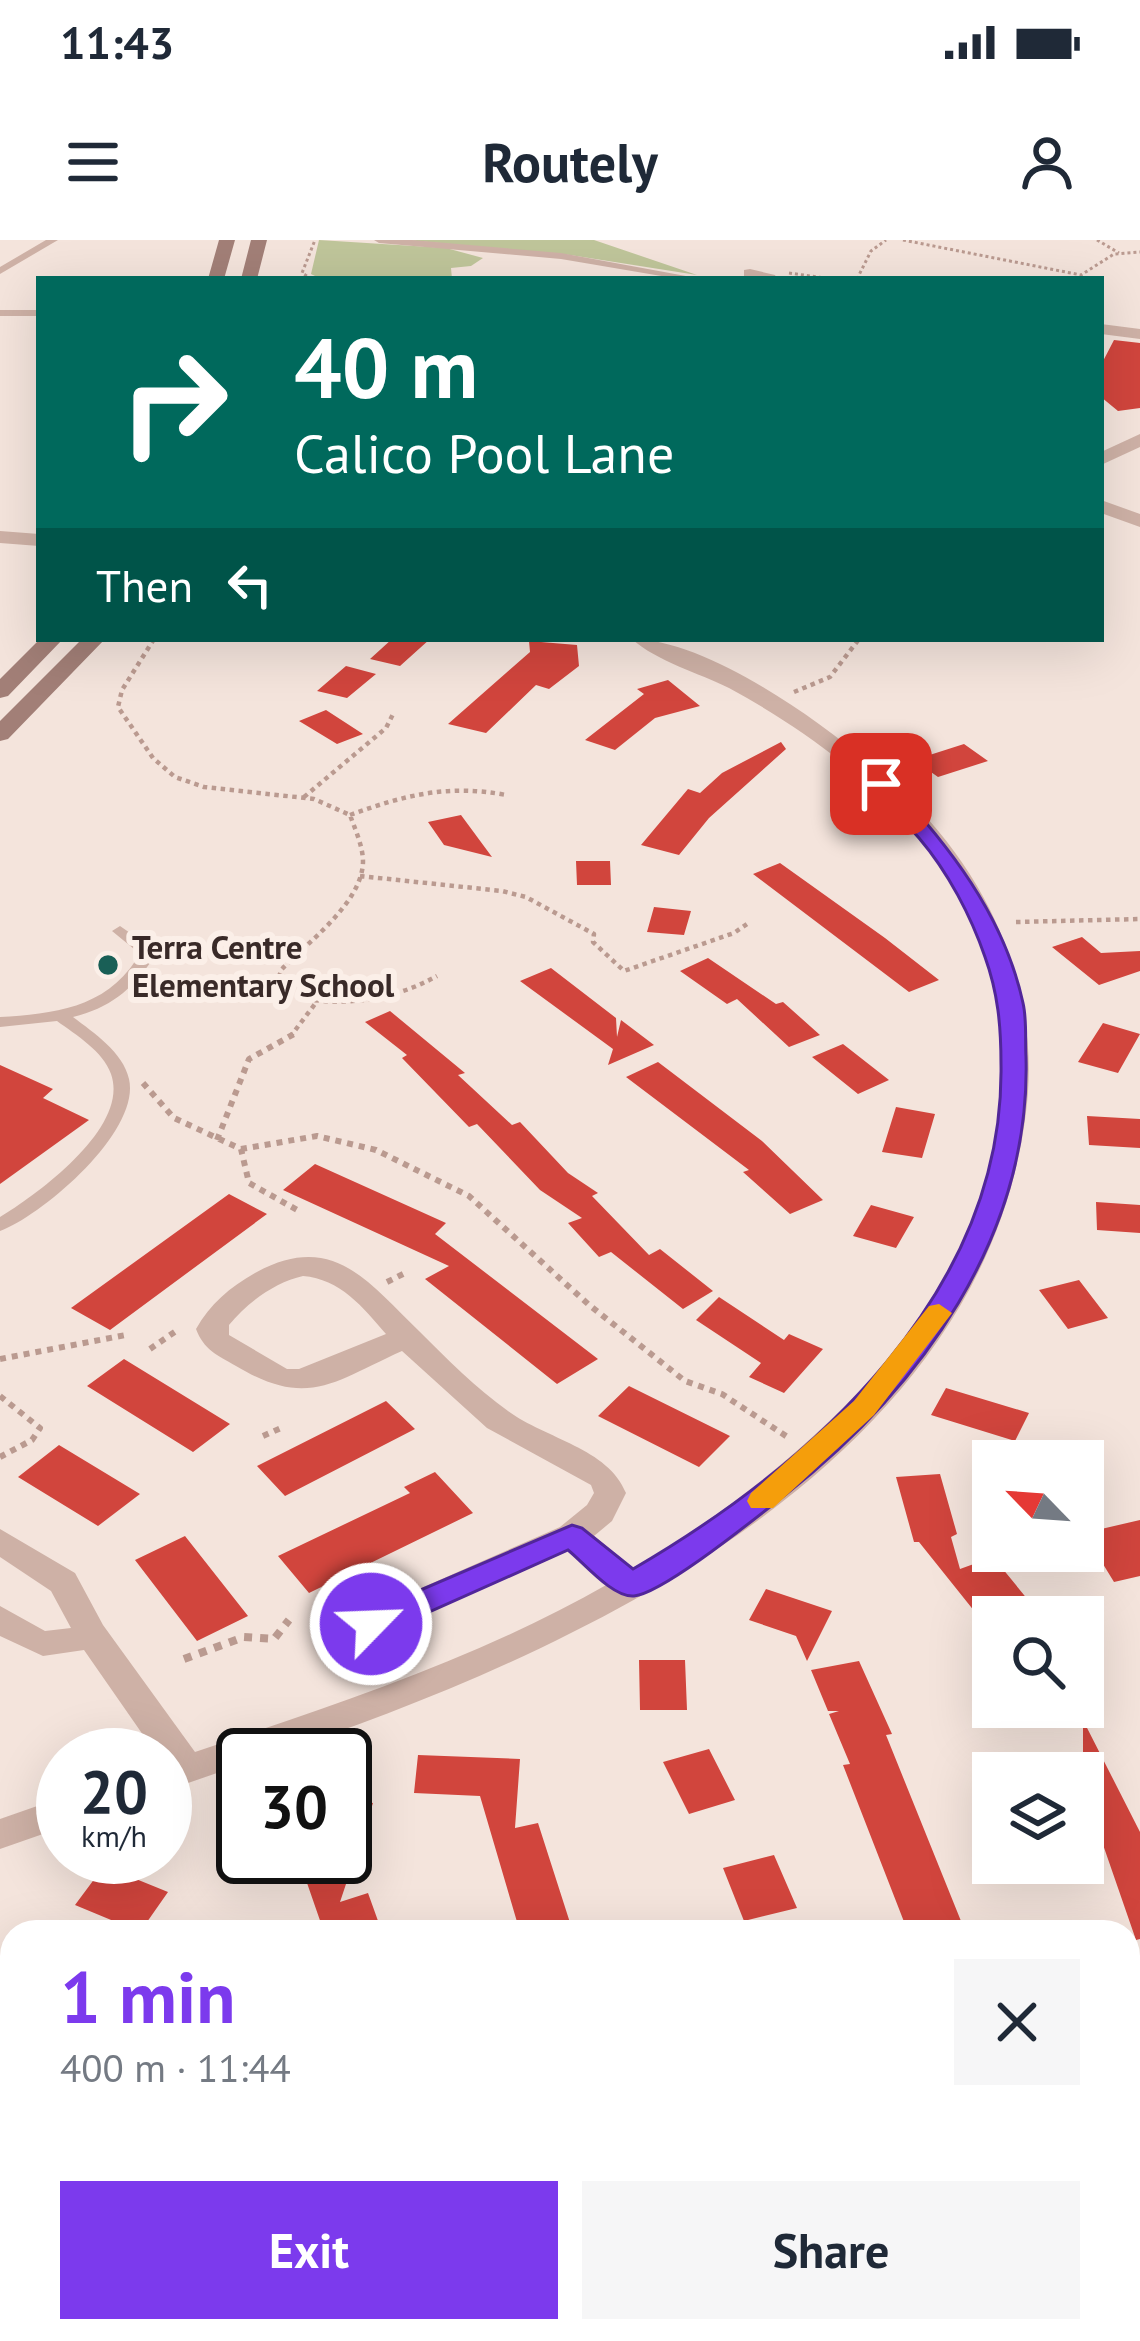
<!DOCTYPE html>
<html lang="en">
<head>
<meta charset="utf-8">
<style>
  :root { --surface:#fff; --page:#f6f6f7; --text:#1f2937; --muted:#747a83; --accent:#7c3aed }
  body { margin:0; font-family:"PT Sans",sans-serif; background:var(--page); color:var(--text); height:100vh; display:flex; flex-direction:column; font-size:45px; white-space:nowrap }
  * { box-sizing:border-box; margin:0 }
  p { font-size:39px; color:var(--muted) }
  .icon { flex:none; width:66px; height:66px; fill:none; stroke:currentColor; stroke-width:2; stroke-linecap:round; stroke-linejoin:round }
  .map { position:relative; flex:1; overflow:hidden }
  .drawer { position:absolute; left:0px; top:1680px; width:1140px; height:423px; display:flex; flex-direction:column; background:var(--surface); border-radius:36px 36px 0 0; box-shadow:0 12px 48px #0002 }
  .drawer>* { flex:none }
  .banner { position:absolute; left:36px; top:36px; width:1068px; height:366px; border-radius:0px; box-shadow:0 12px 48px #0002; background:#00695c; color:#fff; overflow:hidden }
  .needle { width:78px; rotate:295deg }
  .tools { position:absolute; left:972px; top:1200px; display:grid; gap:24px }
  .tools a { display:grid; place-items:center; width:132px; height:132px; border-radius:0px; background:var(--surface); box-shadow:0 12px 48px #0002; font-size:60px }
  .speed { position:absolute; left:36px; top:1488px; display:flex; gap:24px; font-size:60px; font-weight:700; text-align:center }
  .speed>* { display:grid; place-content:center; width:156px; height:156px; border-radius:50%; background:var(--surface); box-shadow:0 12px 48px #0002; line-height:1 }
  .speed small { font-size:30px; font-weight:400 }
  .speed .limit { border:6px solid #111; border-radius:18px; background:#fff; color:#111 }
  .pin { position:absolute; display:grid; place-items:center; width:102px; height:102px; color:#fff; margin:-51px; border-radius:24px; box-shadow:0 6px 18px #0006 }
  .me { position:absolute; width:132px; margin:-66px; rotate:66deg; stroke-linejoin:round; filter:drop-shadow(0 0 9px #0008) }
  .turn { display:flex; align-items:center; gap:42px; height:252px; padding:0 60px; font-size:54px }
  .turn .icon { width:156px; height:156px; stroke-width:2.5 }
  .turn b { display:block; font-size:84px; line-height:102px }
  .then { display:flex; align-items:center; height:114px; padding:0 60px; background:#0003; gap:24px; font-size:45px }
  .round { display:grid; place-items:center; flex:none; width:126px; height:126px; border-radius:0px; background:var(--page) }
  .summary { display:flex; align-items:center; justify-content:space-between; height:204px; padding:0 60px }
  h1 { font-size:72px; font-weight:600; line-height:90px; color:var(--accent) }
  .action { display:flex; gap:24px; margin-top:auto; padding:24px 60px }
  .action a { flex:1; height:138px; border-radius:0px; background:var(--accent); color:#fff; font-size:48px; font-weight:600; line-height:138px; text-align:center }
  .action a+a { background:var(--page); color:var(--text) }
  .status { display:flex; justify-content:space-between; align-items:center; height:84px; padding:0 60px; background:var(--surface); direction:ltr }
  .status svg { height:33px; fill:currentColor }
  header { display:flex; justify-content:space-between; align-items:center; height:156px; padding:0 60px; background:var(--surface); font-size:54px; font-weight:600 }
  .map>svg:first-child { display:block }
  .green { fill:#bfc59a }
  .building { fill:#d1453d }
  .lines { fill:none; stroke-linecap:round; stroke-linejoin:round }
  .path-far3 { stroke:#ba9a90; stroke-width:3; stroke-dasharray:3 3; stroke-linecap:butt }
  .path-far2 { stroke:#ba9a90; stroke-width:4.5; stroke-dasharray:4.5 4.5; stroke-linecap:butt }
  .path-far1 { stroke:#ba9a90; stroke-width:6; stroke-dasharray:6 6; stroke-linecap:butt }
  .path { stroke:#ba9a90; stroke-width:8; stroke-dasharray:8 8; stroke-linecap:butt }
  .lane { fill:#ceb1a6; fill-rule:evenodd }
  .street { fill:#ceb1a6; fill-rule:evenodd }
  .secondary { fill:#a27f77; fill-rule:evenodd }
  .route { fill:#7c3aed; stroke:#51269a; stroke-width:3 }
  .slow { fill:#f59e0b }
  .poi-dot { fill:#195f56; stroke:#fbefe8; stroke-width:4.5 }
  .labels { text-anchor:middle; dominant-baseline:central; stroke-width:12; stroke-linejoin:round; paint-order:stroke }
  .poi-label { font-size:33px; font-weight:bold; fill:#392a28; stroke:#fbefe8; text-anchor:start }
</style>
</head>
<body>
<div class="status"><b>11:43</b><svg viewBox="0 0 49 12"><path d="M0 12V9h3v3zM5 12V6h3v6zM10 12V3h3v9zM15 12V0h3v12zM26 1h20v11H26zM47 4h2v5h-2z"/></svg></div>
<header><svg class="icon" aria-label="menu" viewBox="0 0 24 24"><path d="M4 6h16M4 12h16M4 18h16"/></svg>Routely<svg class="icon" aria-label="person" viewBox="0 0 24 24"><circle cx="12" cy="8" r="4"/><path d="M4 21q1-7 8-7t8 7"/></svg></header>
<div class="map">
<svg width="1140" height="2101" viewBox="0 0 1140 2101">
  <rect width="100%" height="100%" fill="#f4e4dc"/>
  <path class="green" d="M 319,0 L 446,8 L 483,18 L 471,26 L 451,28 L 452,39 L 321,39 L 311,34 Z
    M 406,0 L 594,0 L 697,35 L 570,15 Z
    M 1140,1856 L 1140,2047 L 1128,2055 L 1128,1863 Z
    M 826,2091 L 1075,2091 L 1061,2101 L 815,2101 Z"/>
  <path class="building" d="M 1114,100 L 1140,103 L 1140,168 L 1118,171 L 1101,157 L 1101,125 Z
    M 392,399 L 430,399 L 400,426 L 370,419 Z
    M 529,401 L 577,405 L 579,426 L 549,449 L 536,445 L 486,493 L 448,484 L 530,412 Z
    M 346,426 L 376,434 L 347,458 L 317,451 Z
    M 668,440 L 700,466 L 655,478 L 615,510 L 585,500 L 644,454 L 637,449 Z
    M 326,470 L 363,494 L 337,504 L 299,481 Z
    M 781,502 L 786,509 L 709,578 L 679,615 L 641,605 L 688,549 L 700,553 L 722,533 Z
    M 964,504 L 988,521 L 938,537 L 914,520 Z
    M 461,575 L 492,617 L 444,605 L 428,582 Z
    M 576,621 L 610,621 L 611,645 L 577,645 Z
    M 780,623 L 885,698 L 939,740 L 909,752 L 753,634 Z
    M 654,667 L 691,671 L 684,695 L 647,692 Z
    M 1082,697 L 1101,713 L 1140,711 L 1140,731 L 1099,745 L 1052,707 Z
    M 708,718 L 776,764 L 783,762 L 820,795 L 789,807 L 737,759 L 727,764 L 680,731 Z
    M 551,728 L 616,778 L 617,797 L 621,780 L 654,805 L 608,825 L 613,809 L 520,741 Z
    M 390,771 L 465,833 L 458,835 L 512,885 L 520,882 L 568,933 L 598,953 L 592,956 L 649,1015 L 660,1009 L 713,1051 L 683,1069 L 611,1012 L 599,1017 L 568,983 L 582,978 L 540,950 L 477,884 L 469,887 L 402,818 L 407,815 L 365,782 Z
    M 1103,783 L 1140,794 L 1118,833 L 1078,822 Z
    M 843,804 L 889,840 L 858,854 L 812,817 Z
    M 658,822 L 762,901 L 823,960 L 790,974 L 743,932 L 749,930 L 626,837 Z
    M 0,825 L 53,849 L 43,858 L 89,880 L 0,944 Z
    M 896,867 L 935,874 L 922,918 L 882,912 Z
    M 1087,876 L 1140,879 L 1140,908 L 1089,905 Z
    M 315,924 L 446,983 L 435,994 L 598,1119 L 557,1144 L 425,1039 L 449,1026 L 283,950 Z
    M 229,954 L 267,974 L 110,1090 L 71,1068 Z
    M 1096,962 L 1140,965 L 1140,993 L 1097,990 Z
    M 871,965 L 914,977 L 896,1008 L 853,996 Z
    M 1079,1040 L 1108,1078 L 1068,1089 L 1039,1050 Z
    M 719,1057 L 784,1100 L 789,1094 L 823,1109 L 784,1153 L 749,1137 L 761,1123 L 696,1080 Z
    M 124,1119 L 230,1184 L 193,1212 L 87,1146 Z
    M 629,1146 L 730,1196 L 699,1227 L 598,1176 Z
    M 946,1148 L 1029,1173 L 1015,1201 L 931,1175 Z
    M 386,1161 L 415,1189 L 285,1256 L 257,1226 Z
    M 59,1205 L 140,1254 L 98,1286 L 18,1237 Z
    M 435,1232 L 473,1273 L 309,1353 L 278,1316 L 410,1253 L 404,1247 Z
    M 940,1234 L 957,1294 L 951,1297 L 960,1329 L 993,1317 L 1042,1377 L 979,1377 L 919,1302 L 914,1302 L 896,1237 Z
    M 1140,1280 L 1140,1336 L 1114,1342 L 1084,1293 Z
    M 185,1296 L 248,1376 L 197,1401 L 135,1320 Z
    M 766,1349 L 832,1371 L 807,1421 L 796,1396 L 749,1380 Z
    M 639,1420 L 685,1420 L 687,1470 L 640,1470 Z
    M 859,1421 L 892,1494 L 886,1495 L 963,1686 L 908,1692 L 843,1525 L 850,1524 L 829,1474 L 839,1471 L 828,1471 L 811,1430 Z
    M 1083,1480 L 1140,1592 L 1140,1699 L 1136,1700 L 1100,1596 L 1091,1598 L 1083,1581 Z
    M 709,1509 L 735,1560 L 689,1574 L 663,1522 Z
    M 418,1515 L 520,1519 L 515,1588 L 538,1583 L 573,1692 L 520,1692 L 480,1556 L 414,1553 Z
    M 345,1558 L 373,1563 L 340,1662 L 368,1653 L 382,1692 L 324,1692 L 298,1617 L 345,1617 Z
    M 774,1615 L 797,1668 L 744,1681 L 723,1628 Z
    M 104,1626 L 168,1652 L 140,1692 L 75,1665 Z"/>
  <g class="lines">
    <path class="path-far3" d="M 903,0 L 1081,35 L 1114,14 L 1140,12
      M 1097,0 L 1119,13
      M 789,33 L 832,39
      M 312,39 L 302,33 L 315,0
      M 857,39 L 871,11 L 886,0"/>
    <path class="path-far2" d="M 154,399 L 122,450 L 118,467 L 153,518 L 175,537 L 204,547 L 314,559 L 350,575 C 355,589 363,606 363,622 C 362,663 308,702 282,729 L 277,741 L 288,756 C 341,767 390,762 437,736
      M 794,452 L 830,437 L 859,399
      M 304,557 L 386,488 L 393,474
      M 350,575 C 405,555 448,544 506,555
      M 360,636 L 502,651 L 526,657 L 594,694 L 593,702 L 624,731 L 734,693 L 747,684
      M 1016,682 L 1140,679
      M 290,797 L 315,764"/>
    <path class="path-far1" d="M 143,843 L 174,878 L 241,909 L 249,943 L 299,971
      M 217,900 L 249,819 L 294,794
      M 241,909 L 317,896 L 376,910 L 469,956 L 588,1064 L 685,1141 L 722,1154 L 789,1198
      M 387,1042 L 405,1033
      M 150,1109 L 176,1091
      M 0,1119 L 126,1095
      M 0,1156 L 40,1188 L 32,1200 L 0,1217
      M 263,1196 L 281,1188"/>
    <path class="path" d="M 184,1419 L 244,1397 L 274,1399 L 289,1380
      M 1128,1861 L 1140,1850
      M 782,2091 L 785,2101
      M 926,2101 L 935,2091"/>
    <path class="lane" d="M 46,0 L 58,0 L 0,34 L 0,27 Z
      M 374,0 L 412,0 L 561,13 L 702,39 L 679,39 L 561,19 L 379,3 Z
      M 0,70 L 39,70 L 39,76 L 0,76 Z
      M 120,686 L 146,704 L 152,720 C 131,751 109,768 73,777 C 94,793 123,812 129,839 C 141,891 43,975 0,991 L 0,977 C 38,954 130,887 111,834 C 103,811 76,795 57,781 L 0,787 L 0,777 C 53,774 105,768 136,720 L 134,709 L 112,691 Z"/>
    <path class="street" d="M 750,29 L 775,35 L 777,39 L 744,38 L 744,30 Z
      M 1101,84 L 1140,89 L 1140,99 L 1101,94 Z
      M 1140,194 L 1140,207 L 1101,225 L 1101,212 Z
      M 1101,260 L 1140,274 L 1140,287 L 1101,273 Z
      M 0,291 L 39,294 L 39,306 L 0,303 Z
      M 632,399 C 715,399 852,502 910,560 C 993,643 1041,754 1026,872 C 983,1229 571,1415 271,1515 L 243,1515 L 243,1524 L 165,1551 L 165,1515 L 157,1515 L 84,1410 L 43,1416 L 0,1396 L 0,1366 L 45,1391 L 71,1388 L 51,1351 L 0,1317 L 0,1289 L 75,1333 L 103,1385 L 195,1512 C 337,1464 477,1419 608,1344 L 568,1311 L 343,1411 L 331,1415 L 319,1411 L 314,1402 L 319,1393 L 560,1287 L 587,1265 L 594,1253 L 591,1245 L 487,1188 L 402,1111 C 333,1142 308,1169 236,1126 C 217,1115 204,1110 196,1089 C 210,1064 230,1047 255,1033 C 333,990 368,1042 419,1091 C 446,1118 477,1149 508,1171 C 546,1199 608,1208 626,1253 L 612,1281 L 594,1296 L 634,1329 C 818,1216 1014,1043 1001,806 C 997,727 967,652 915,592 C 863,532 797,485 729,448 C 699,433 656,421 632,399 ZM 303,1036 C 340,1039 363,1067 386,1094 L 299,1129 L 287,1129 L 229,1095 L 229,1085 C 247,1063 275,1042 303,1036 Z
      M 63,1557 L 63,1587 L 0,1609 L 0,1579 Z"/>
    <path class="secondary" d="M 219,0 L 235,0 L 224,39 L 208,39 Z
      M 251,0 L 267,0 L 257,39 L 241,39 Z
      M 40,399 L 63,399 L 8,456 L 0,458 L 0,439 Z
      M 82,399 L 105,399 L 8,499 L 0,501 L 0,481 Z"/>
  </g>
  <path class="route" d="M 881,538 L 888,540 C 948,604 1004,675 1023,763 C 1027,780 1025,800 1026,817 C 1031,996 921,1148 785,1255 C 758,1276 664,1353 634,1356 C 613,1358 584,1323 568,1310 L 382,1393 L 360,1393 L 356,1384 L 360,1376 L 572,1285 L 582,1288 L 633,1329 C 815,1223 1005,1051 1001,824 C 1001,786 998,753 985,717 C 971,676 948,632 919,598 C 903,580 885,563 870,544 Z"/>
  <path class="slow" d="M 939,1064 L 952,1073 L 874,1175 L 773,1268 L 751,1268 L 747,1261 L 751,1253 L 854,1161 L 929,1066 Z"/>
  <circle class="poi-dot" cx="108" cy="725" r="12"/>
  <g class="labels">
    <g class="poi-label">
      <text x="132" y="706">Terra Centre<tspan x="132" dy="38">Elementary School</tspan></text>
    </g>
  </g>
</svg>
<div class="tools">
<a><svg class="needle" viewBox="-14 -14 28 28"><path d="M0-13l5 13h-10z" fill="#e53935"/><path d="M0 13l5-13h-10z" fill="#747a83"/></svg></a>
<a><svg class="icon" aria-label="search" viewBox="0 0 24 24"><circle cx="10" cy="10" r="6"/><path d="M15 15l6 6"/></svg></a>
<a><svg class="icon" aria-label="layers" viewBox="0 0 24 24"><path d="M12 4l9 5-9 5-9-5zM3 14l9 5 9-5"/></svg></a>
</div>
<div class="speed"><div>20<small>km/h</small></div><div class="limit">30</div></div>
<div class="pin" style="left:881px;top:544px;background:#d93025"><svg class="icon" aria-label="arrive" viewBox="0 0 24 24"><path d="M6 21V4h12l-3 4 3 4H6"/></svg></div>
<svg class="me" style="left:371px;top:1384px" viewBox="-20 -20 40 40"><circle r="17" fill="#7c3aed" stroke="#fff" stroke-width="3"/><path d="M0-11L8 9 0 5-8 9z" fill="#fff"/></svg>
<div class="banner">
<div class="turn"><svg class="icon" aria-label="right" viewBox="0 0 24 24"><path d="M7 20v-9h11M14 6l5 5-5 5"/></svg><div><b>40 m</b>Calico Pool Lane</div></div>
<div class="then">Then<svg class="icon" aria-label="left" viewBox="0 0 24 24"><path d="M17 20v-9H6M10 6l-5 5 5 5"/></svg></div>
</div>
<section class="drawer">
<div class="summary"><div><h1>1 min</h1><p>400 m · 11:44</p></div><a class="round"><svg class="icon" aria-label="close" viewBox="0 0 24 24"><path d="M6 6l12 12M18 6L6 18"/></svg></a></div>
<div class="action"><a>Exit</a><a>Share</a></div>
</section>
</div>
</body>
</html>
